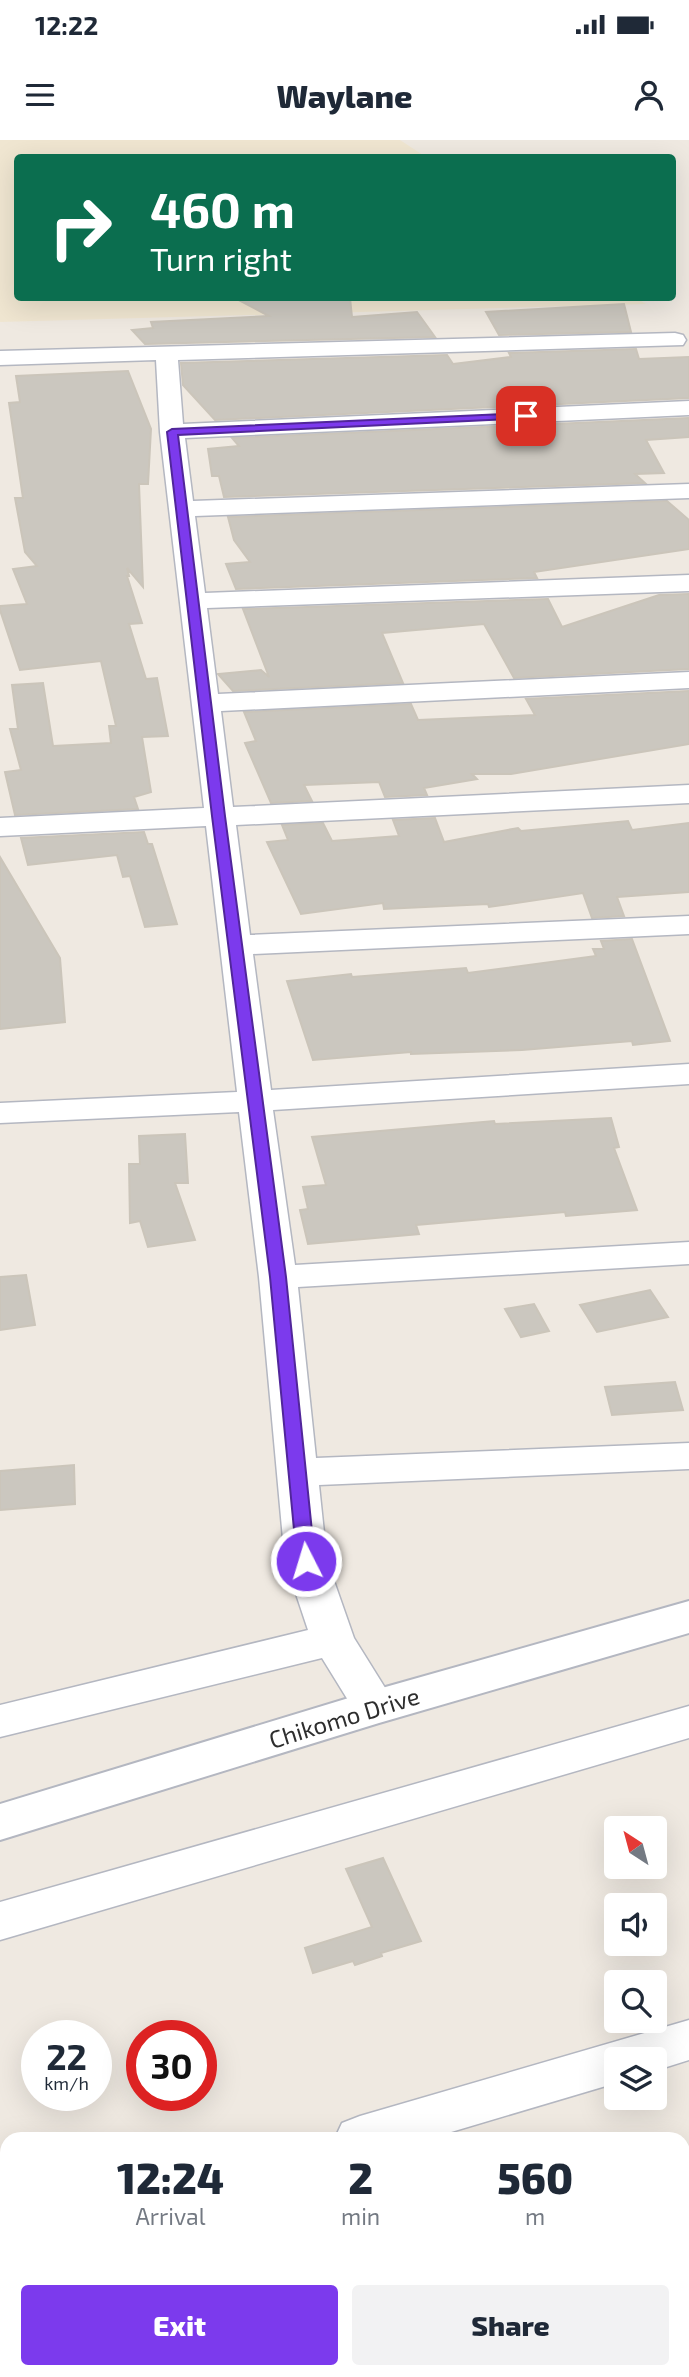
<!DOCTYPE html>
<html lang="en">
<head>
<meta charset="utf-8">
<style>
  :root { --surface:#fff; --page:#f2f2f3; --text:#1f2937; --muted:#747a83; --accent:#7c3aed }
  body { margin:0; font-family:"Exo 2",sans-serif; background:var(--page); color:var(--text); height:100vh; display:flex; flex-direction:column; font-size:26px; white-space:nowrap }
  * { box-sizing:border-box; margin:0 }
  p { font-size:23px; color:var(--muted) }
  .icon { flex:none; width:38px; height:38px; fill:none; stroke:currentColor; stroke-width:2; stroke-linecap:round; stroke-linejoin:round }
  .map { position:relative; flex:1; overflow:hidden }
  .drawer { position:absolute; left:0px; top:1992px; width:690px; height:247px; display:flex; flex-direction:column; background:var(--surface); border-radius:21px 21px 0 0; box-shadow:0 7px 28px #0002 }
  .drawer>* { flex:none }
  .guide { position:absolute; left:14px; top:14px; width:662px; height:147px; border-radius:7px; box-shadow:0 7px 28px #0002; background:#0b6e4f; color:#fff; overflow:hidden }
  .needle { width:46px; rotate:324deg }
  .tools { position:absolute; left:604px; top:1676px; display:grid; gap:14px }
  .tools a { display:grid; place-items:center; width:63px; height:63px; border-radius:7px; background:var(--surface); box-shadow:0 7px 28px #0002; font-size:35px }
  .speed { position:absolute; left:21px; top:1880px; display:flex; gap:14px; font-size:35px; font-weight:700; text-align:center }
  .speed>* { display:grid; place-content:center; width:91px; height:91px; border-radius:50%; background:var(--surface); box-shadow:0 7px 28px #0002; line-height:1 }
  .speed small { font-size:18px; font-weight:400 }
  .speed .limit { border:10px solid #d22; background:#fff; color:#111 }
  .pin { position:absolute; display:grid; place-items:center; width:60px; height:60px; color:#fff; margin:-30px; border-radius:14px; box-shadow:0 4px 10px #0006 }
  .me { position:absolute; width:77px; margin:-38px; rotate:355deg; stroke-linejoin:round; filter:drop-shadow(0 0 5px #0008) }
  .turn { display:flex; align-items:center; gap:24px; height:147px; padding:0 21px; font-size:32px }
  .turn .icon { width:91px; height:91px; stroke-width:2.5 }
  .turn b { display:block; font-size:49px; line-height:60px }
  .eta { display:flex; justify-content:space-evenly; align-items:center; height:119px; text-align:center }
  .eta b { font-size:42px; font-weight:800; line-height:49px }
  .action { display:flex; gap:14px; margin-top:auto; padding:14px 21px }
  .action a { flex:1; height:80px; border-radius:7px; background:var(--accent); color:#fff; font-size:28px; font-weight:800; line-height:80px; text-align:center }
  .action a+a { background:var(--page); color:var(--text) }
  .status { display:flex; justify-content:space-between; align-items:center; height:49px; padding:0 35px; background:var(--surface); direction:ltr }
  .status svg { height:19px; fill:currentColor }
  header { display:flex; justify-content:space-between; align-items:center; height:91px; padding:0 21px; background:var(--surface); font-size:32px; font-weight:800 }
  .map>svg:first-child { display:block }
  .education { fill:#f0e6d1 }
  .building { fill:#cbc7bf; stroke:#cbc5ba; stroke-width:2 }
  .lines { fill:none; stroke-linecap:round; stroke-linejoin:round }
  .street-casing { stroke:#b4b7c1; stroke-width:3 }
  .secondary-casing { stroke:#b4b7c1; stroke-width:4 }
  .street { fill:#fff; fill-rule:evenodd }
  .secondary { fill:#fff; fill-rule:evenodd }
  .route { fill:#7c3aed; stroke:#51269a; stroke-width:2 }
  .labels { text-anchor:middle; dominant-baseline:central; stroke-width:7; stroke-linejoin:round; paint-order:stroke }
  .near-street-label { font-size:24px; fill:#2e2e2e; stroke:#fff }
</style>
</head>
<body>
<div class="status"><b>12:22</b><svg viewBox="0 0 49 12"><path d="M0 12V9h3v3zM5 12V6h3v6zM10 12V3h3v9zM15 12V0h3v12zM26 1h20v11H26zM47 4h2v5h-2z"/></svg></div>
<header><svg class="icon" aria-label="menu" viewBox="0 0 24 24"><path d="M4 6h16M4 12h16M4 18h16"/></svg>Waylane<svg class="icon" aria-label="person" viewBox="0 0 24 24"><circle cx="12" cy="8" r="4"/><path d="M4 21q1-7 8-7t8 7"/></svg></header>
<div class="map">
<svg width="689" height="2237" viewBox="0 0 689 2237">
  <rect width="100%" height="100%" fill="#efe9e1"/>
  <path class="education" d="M 0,0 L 400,0 L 426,17 L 18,18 L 18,158 L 636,158 L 646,164 L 0,182 Z"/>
  <path class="building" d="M 235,158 L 350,158 L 352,177 L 417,172 L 435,197 L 145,204 L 132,190 L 153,188 L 151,182 L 269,176 Z
    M 624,164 L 631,192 L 499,195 L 486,172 Z
    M 636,209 L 639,219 L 689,217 L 689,258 L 215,280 L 183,245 L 181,223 L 447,215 L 453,224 L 511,217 L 509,213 Z
    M 128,231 L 151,289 L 148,344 L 139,344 L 143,447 L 127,428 L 129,436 L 127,436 L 142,483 L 129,484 L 146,539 L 157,538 L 168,596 L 142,597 L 151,652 L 134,657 L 138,669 L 15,675 L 5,632 L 21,630 L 10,589 L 18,589 L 12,545 L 43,543 L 53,606 L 111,603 L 109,586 L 116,586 L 101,521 L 20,530 L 0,470 L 0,466 L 27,464 L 13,429 L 37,426 L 25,412 L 15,358 L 23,358 L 9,263 L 20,262 L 16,236 Z
    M 689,278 L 689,297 L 646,300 L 664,333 L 635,334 L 645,343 L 224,357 L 219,336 L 212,336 L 208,309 L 239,306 L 232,298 Z
    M 667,361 L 689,380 L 689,409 L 534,432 L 537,438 L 236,449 L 226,424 L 250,422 L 234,400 L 228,377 Z
    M 689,454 L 689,529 L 514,538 L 484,484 L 382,493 L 403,543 L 233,551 L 218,534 L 261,530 L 269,537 L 243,469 L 548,459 L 562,487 L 659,455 Z
    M 689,551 L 689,604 L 511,634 L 472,634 L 477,639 L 424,648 L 427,655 L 385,657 L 379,642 L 304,645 L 312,661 L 271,663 L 245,603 L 256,601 L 244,572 L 411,564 L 418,580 L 535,575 L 526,559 Z
    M 435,678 L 444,702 L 518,688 L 521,691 L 628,681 L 632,690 L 689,683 L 689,752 L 617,757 L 624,776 L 592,778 L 583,753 L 489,767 L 488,764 L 384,769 L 383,763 L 301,774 L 267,702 L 288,700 L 282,685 L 323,683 L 332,701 L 399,696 L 393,680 Z
    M 144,692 L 148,704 L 152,704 L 177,784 L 145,787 L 130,736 L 123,737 L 117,715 L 28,725 L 21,698 Z
    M 0,717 L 60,818 L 65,882 L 0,889 Z
    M 632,799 L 670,901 L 633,905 L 632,901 L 522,910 L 411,914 L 411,912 L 313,920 L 287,841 L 351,834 L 352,837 L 466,828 L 468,833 L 596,816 L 593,809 L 604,809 L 601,801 Z
    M 611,978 L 619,1007 L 614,1008 L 637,1070 L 566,1076 L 565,1072 L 416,1085 L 419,1094 L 308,1104 L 300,1070 L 308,1069 L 303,1047 L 326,1045 L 312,997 L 494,981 L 495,984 Z
    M 185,994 L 188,1043 L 175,1043 L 195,1100 L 148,1107 L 140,1081 L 130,1083 L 129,1024 L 140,1024 L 139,996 Z
    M 26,1135 L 35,1185 L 0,1190 L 0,1137 Z
    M 650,1150 L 668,1177 L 597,1192 L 580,1165 Z
    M 534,1164 L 549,1191 L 521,1197 L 505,1169 Z
    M 675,1242 L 683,1270 L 612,1275 L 605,1247 Z
    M 74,1325 L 75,1364 L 0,1370 L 0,1331 Z
    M 383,1718 L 421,1801 L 381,1813 L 382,1816 L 355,1825 L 353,1821 L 313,1833 L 305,1808 L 372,1787 L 346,1729 Z"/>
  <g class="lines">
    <g class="street-casing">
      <path id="street" d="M 675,193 L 683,195 L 686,200 L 683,205 L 178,220 L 183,284 L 689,261 L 689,275 L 185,298 L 193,361 L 689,344 L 689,358 L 195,376 L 205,453 L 689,435 L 689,451 L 207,468 L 218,554 L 689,532 L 689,548 L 221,571 L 233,667 L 689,645 L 689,663 L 236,685 L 250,795 L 689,776 L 689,794 L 253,814 L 271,950 L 689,924 L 689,944 L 273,970 L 295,1125 L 689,1102 L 689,1124 L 298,1147 L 316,1318 L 689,1303 L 689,1329 L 319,1345 L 327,1421 L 354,1498 L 397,1567 L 391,1578 L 375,1583 L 359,1578 L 322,1518 L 0,1597 L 0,1565 L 308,1490 L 285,1421 L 259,1137 L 239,972 L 0,983 L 0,963 L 237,952 L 206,686 L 0,696 L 0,678 L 204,668 L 160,292 L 156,220 L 0,225 L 0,211 Z
        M 689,1566 L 689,1598 L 0,1800 L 0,1762 Z
        M 689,1880 L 689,1920 L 654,1931 L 654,1920 L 616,1920 L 616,1943 L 431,1998 L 335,1998 L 342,1983 L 360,1976 Z
        M 7,2081 L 7,2127 L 0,2129 L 0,2083 Z
        M 0,2134 L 7,2137 L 7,2188 L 0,2186 Z
        M 98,2231 L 173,2231 L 175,2237 L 100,2237 Z"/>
    </g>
    <g class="secondary-casing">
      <path id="secondary" d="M 689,1461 L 689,1493 L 379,1583 L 0,1700 L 0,1664 L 375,1550 Z"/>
    </g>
    <use href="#street" class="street"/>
    <use href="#secondary" class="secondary"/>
  </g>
  <path class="route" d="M 526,273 L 531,276 L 529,278 L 178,295 L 225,676 L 286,1137 L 315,1421 L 313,1425 L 300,1425 L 297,1421 L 270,1137 L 212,676 L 167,292 L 172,289 Z"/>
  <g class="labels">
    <g class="near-street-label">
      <text transform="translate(344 1577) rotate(-17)">Chikomo Drive</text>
    </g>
  </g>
</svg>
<div class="tools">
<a><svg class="needle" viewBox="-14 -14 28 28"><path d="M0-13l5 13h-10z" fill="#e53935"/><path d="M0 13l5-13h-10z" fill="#747a83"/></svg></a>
<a><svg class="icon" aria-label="sound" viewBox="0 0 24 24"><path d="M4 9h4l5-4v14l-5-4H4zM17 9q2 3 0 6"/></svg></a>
<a><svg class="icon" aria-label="search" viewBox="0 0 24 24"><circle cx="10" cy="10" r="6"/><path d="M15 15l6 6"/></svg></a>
<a><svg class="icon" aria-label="layers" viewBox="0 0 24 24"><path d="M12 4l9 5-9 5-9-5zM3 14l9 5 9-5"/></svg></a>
</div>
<div class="speed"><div>22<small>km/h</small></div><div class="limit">30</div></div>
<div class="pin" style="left:526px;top:276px;background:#d93025"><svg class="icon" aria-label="arrive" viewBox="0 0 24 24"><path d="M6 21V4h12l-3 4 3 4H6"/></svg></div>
<svg class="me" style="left:306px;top:1421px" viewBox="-20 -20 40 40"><circle r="17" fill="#7c3aed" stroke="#fff" stroke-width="3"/><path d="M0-11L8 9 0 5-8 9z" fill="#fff"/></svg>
<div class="guide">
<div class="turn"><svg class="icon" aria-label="right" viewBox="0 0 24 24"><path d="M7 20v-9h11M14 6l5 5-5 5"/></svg><div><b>460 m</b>Turn right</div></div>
</div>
<section class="drawer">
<div class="eta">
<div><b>12:24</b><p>Arrival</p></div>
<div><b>2</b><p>min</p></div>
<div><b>560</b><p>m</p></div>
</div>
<div class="action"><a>Exit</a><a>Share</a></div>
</section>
</div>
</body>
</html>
